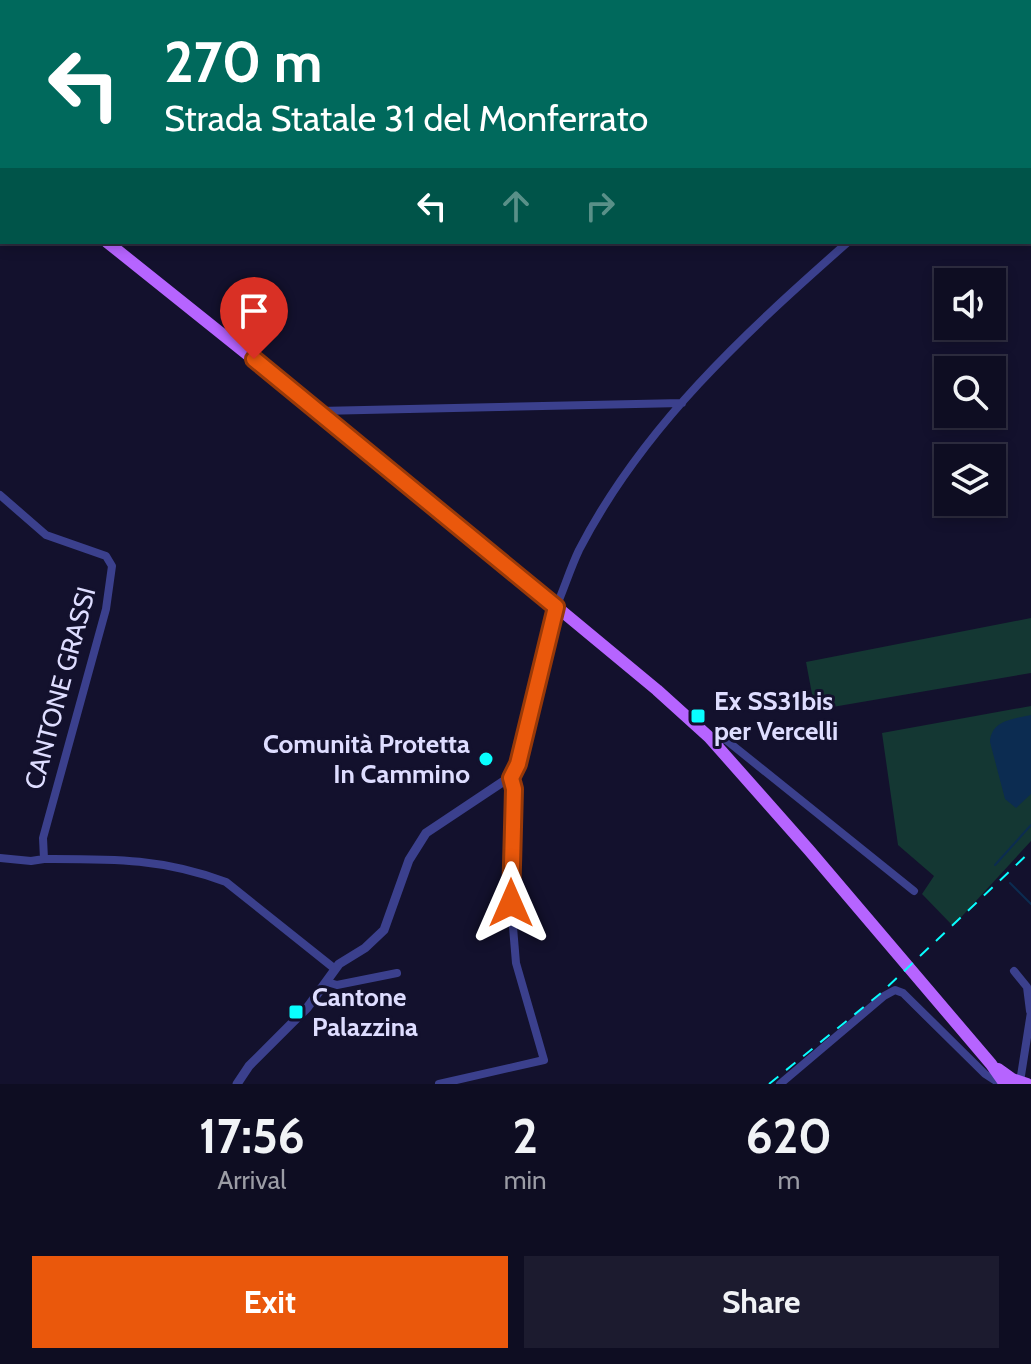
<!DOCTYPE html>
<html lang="en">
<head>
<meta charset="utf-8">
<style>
  :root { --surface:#0e0d22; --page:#1c1b2f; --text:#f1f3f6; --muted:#9b9ca5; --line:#2e2d40; --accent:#ea580c }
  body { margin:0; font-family:Cabin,sans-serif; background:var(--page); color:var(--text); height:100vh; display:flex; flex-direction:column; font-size:30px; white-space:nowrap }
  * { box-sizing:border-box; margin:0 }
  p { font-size:26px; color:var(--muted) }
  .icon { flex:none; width:44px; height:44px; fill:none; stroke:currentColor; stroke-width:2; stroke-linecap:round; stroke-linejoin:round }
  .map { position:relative; height:1084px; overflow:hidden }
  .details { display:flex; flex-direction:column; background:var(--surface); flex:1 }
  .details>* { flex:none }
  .banner { position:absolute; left:0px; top:0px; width:1032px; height:244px; box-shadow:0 4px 12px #0003,0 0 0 2px var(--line); background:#00695c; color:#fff; overflow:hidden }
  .buttons { position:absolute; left:934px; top:268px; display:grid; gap:16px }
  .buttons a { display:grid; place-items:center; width:72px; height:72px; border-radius:0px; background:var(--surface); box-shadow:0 4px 12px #0003,0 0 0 2px var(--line); font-size:40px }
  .pin { position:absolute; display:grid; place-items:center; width:68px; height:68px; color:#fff; margin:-82px -34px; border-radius:50% 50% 50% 0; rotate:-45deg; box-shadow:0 0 8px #0007 }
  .pin .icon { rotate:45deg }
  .me { position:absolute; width:88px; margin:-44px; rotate:0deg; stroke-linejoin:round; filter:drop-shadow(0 0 6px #0008) }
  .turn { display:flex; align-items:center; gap:28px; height:168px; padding:0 32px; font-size:36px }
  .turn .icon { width:104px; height:104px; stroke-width:2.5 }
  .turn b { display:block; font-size:56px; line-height:68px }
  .lanes { display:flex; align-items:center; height:76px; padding:0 32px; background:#0003; justify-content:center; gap:40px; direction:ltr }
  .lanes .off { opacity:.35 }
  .eta { display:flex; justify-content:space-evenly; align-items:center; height:136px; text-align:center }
  .eta b { font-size:48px; font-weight:700; line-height:56px }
  .primary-button { display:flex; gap:16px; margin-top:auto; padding:16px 32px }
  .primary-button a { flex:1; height:92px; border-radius:0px; background:var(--accent); color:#fff; font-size:32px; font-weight:700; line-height:92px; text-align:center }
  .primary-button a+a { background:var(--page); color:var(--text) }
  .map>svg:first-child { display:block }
  .green { fill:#143733 }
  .water { fill:#0c2c51 }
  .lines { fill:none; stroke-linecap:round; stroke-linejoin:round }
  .stream { stroke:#0c2c51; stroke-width:2 }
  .minor { stroke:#3b408d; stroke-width:8 }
  .tertiary { stroke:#3b408d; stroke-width:9 }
  .primary { stroke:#b664ff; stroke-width:12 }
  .rail { stroke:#09feff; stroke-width:2; stroke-dasharray:12 10; stroke-linecap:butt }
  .route-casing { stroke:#983908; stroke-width:20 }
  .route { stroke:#ea580c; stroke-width:14 }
  .poi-dot { fill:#09feff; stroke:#13112d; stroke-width:3 }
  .labels { text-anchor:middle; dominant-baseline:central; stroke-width:6; stroke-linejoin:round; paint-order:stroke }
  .street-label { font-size:26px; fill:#deddff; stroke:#13112d }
  .poi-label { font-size:26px; font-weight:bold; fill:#deddff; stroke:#13112d; text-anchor:start }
</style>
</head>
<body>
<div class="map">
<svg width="1031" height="1084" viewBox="0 0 1031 1084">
  <rect width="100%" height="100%" fill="#13112d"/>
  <path class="green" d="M 1031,618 L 1031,673 L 815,710 L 806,662 Z
    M 1031,706 L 1031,841 L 953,926 L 922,894 L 934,876 L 898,845 L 882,733 Z"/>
  <path class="water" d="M 1031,715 L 1031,794 L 1016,808 L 1005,799 L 990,742 C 991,720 1013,719 1031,715 Z"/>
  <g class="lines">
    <path class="stream" d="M 833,0 L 835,2
      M 1030,214 L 1031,216
      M 995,865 L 1031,825
      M 1010,883 L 1031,904"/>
    <path class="minor" d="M 767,0 L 770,2
      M 319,411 L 682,403
      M 0,495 L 46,535 L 106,556 L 112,566 L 106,609 L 43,838 L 44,859
      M 556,607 C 564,589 570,569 579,550 C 643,426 745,333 848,242
      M 709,737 L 726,740 L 914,891
      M 0,858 L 31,861 L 44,859 C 112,859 161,858 226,882 L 335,969
      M 1014,971 L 1027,987 L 1030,1011
      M 327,982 L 337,985 L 397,973
      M 1020,1082 L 1031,1012
      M 439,1084 L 544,1060 L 516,963 L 511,903 L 514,789 L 511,778
      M 780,1084 L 884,996 L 895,990 L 903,993 L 985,1074 L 996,1081 L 1006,1082"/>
    <path class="tertiary" d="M 0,22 L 2,22
      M 1030,42 L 1031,41
      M 237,1084 L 249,1066 L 307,1008 L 339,964 L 365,948 L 384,930 L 409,860 L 426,833 L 513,775 L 525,737 L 556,607"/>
    <path class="primary" d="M 0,157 L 2,158
      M 107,242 L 382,462 L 657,690 L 709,737 L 809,850 L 991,1064 L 1005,1084
      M 998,1069 L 1012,1079 L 1027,1084"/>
    <path class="rail" d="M 753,0 L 756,2
      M 1030,152 L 1031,153
      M 769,1084 L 881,993 L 1031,851"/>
  </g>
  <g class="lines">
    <g class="route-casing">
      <path id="route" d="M 254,359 L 556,607 L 518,764 L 511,778 L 514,789 L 511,903"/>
    </g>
    <use href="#route" class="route"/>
  </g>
  <g class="poi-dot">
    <rect x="690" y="708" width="16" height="16" rx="4"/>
    <circle cx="486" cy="759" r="8"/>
    <rect x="288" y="1004" width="16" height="16" rx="4"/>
  </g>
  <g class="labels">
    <g class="street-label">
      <text transform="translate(60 688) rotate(-75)">CANTONE GRASSI</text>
    </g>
    <g class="poi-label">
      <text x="714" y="701">Ex SS31bis<tspan x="714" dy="30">per Vercelli</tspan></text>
      <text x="470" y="744" text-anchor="end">Comunità Protetta<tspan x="470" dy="30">In Cammino</tspan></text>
      <text x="312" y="997">Cantone<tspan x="312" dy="30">Palazzina</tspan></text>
    </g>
  </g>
</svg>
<div class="buttons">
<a><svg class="icon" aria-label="sound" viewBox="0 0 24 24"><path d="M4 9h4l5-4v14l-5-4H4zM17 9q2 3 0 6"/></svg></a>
<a><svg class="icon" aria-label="search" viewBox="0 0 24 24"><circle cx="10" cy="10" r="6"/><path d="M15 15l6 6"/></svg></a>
<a><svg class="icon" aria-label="layers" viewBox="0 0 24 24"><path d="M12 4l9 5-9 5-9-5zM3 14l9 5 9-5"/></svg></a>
</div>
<div class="pin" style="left:254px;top:359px;background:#d93025"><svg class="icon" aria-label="arrive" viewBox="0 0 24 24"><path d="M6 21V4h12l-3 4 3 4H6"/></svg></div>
<svg class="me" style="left:511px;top:903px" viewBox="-20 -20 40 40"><path d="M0-17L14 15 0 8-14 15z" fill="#ea580c" stroke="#fff" stroke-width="4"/></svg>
<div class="banner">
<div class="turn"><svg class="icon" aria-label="left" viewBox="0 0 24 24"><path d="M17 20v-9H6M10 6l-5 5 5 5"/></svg><div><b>270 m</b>Strada Statale 31 del Monferrato</div></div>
<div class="lanes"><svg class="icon" aria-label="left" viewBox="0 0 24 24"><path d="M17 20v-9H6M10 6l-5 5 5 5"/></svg><svg class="icon off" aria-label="ahead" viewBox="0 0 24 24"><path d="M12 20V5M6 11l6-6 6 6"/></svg><svg class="icon off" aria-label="right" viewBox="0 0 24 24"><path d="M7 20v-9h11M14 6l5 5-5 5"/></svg></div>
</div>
</div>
<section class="details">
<div class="eta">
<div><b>17:56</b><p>Arrival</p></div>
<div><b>2</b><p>min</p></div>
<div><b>620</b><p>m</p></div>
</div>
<div class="primary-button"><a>Exit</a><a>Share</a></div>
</section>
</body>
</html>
